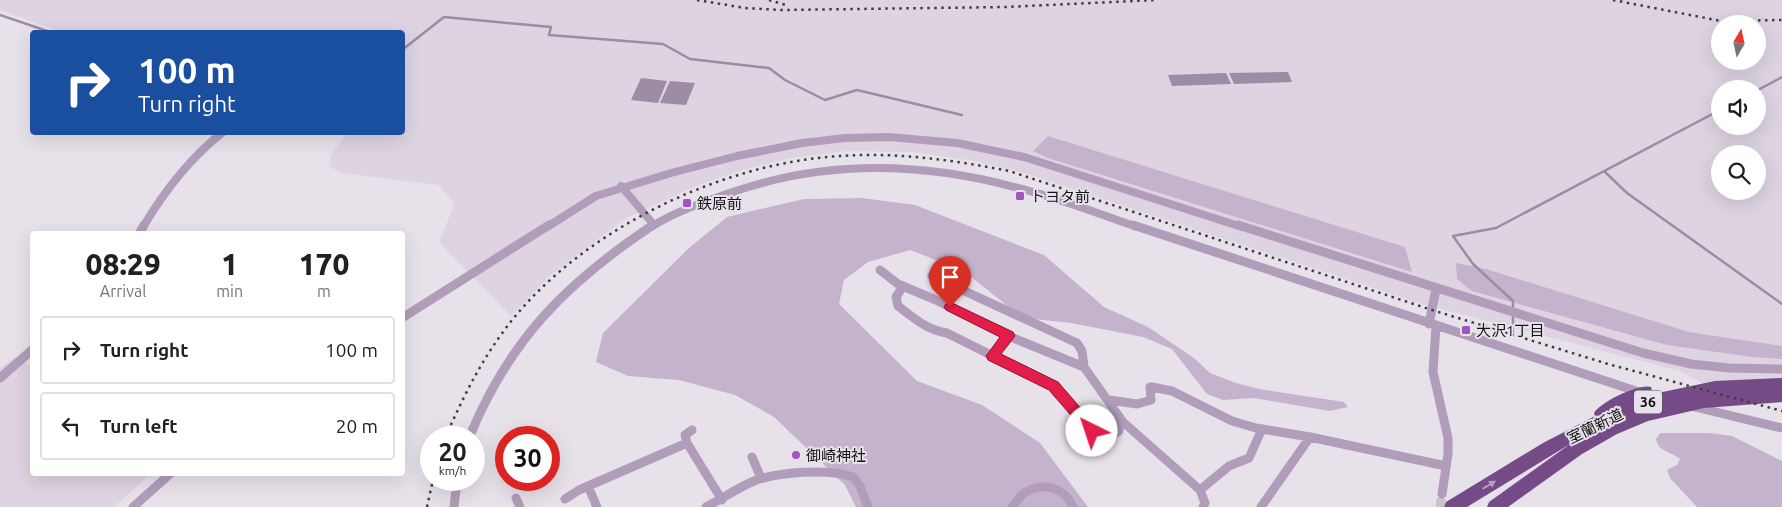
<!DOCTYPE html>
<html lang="en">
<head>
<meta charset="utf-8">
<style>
  :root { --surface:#fff; --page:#f6f6f6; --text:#202124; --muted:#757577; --line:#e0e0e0 }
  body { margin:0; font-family:Ubuntu,"Noto Sans JP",sans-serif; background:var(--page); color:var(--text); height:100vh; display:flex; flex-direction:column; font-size:19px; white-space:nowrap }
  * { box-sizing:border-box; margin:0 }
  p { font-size:16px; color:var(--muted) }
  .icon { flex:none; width:28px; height:28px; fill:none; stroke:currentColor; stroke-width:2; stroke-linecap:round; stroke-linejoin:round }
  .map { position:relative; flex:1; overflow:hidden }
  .details { position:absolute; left:30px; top:231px; width:375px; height:245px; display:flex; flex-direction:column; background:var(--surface); border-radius:5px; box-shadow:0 5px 20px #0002 }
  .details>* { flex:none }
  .guide { position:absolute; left:30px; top:30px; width:375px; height:105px; border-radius:5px; box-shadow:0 5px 20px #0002; background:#1a4fa0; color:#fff; overflow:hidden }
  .needle { width:32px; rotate:9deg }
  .buttons { position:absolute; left:1711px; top:15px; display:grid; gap:10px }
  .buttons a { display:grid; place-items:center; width:55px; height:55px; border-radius:50%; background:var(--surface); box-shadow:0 5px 20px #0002; font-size:25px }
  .speed { position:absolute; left:420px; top:426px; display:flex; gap:10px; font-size:25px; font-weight:700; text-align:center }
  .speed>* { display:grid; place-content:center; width:65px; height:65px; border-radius:50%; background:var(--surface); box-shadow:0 5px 20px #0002; line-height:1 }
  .speed small { font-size:12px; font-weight:400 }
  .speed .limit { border:8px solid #d22; background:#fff; color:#111 }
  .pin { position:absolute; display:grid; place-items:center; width:42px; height:42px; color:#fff; margin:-51px -21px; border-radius:50% 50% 50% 0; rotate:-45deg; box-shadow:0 0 5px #0007 }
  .pin .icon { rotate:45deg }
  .me { position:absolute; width:55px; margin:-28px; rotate:319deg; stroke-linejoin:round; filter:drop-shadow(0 0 4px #0008) }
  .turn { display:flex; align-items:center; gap:18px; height:105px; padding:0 25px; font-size:22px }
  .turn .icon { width:65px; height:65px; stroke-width:2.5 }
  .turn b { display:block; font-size:35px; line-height:42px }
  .eta { display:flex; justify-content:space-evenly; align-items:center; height:85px; text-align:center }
  .eta b { font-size:30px; font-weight:800; line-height:35px }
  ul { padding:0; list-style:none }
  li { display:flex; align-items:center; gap:15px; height:68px; margin:0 10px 8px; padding:0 15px; border:2px solid var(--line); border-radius:5px }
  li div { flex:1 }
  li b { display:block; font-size:19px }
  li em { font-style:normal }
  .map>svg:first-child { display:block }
  .built { fill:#ddd3e1; fill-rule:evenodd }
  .green { fill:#c5b3ce }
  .water { fill:#9e8ba6 }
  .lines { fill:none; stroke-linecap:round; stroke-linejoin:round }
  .stream { stroke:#9e8ba6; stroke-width:2.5 }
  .minor-tunnel { stroke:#c8c2ca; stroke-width:9; stroke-dasharray:9 5; stroke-linecap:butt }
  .minor-far1 { stroke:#b19dba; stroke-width:8 }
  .minor { stroke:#b19dba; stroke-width:9 }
  .highway { fill:#754b87; fill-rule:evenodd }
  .rail { stroke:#403d41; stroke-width:2.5; stroke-dasharray:2.5 4.5; stroke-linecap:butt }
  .oneway { fill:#b49ebd }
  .route { fill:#e11d48; stroke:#92132f }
  .poi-dot { fill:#a252c2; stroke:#e7e1e9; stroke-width:2 }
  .labels { text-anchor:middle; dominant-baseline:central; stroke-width:4; stroke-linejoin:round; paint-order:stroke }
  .shield { fill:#e7e1e9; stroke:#555256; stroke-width:1 }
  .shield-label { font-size:14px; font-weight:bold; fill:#161417 }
  .poi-label { font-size:15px; fill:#161417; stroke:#e7e1e9; text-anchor:start }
  .street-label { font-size:15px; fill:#161417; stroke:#e7e1e9 }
</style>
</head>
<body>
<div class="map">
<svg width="1782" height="507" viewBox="0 0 1782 507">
  <rect width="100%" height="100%" fill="#e7e1e9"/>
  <path class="built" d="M 0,0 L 1782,0 L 1782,402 L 1706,385 L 1680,371 L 1422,304 L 1027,174 L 975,161 L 912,152 L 847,151 L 791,158 L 739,171 L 696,186 L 626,218 L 551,275 L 511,316 L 439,242 L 455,203 L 438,185 L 341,173 L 329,166 L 331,155 L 347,133 L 402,132 L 402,32 L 61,32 L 0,10 ZM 1720,24 L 1758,24 L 1758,61 L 1720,61 ZM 1720,89 L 1758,89 L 1758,126 L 1720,126 ZM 1720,154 L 1758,154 L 1758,191 L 1720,191 Z
    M 15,357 L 32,367 L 32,474 L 150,474 L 114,507 L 0,507 L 0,368 Z"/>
  <path class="green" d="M 1048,136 L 1405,247 L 1412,272 L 1048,158 L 1033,151 Z
    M 862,198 L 915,205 L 1044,255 L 1104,307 L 1148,327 L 1194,358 L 1210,373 L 1236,383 L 1259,389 L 1344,402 L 1348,407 L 1330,411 L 1254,398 L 1223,400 L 1207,394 L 1172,349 L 1143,337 L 1071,323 L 1034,319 L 1016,313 L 964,271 L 910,250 L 868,262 L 844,280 L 839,304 L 917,381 L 982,405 L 1040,443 L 1088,507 L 856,507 L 845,485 L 774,417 L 735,395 L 679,380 L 628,376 L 596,362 L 603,333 L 689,248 L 727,217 L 804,199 Z
    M 1456,263 L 1486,269 L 1689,332 L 1782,346 L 1782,359 L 1752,357 L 1667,345 L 1490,296 L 1472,291 L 1457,279 Z
    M 1660,433 L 1710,433 L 1732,436 L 1782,461 L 1782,507 L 1697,507 L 1670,478 L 1667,470 L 1677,465 L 1680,459 C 1671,451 1659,453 1656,439 Z"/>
  <path class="water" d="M 1288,72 L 1292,82 L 1234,84 L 1229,73 Z
    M 1226,73 L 1231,84 L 1172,86 L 1168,75 Z
    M 641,78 L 667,81 L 658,103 L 631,100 Z
    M 670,81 L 695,83 L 686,105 L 660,103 Z"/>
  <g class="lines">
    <path class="stream" d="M 0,15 L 50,32
      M 402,50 L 444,17 L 551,27 L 549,35 L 663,44 L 690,59 L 769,68 L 785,80 L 825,100 L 857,90 L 962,115
      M 1758,90 L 1782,77
      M 1605,172 L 1627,193 L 1782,304
      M 1513,309 L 1513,301 L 1473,264 L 1453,236 L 1496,228 L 1720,110
      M 1513,315 L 1513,332"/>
    <path class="minor-tunnel" d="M 1440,507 L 1442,494"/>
    <path class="minor-far1" d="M 621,186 L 654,225
      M 143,227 C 165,190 190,158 223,132
      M 547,227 L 596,196 L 671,173 L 737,156 L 802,143 L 845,138 L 889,137 L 957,143 L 1024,157 L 1242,227
      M 651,227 C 678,210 712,199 742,189 C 832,160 924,163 1014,187 C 1056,197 1096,213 1137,227"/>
    <path class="minor" d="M 1133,225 L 1642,393
      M 1238,225 L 1643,353 L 1691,364 L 1729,368 L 1782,369
      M 139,234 L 144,225
      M 880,270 L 898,284 L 936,300 L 1006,335 L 1084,367 L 1123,422 L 1200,490 L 1205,503 L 1203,507
      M 932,276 L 1077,343 L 1082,351 L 1084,367
      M 903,286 L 896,297 L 898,306 C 914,318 927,330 947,333 L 1053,386 L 1092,431 L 1101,436 L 1111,436 L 1119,431 L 1118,416
      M 402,318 L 549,225
      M 1429,324 L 1436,289
      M 1436,326 L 1433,372 L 1448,438 L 1448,454 L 1442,494
      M 992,356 L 1009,336
      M 0,378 L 32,350
      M 1109,400 L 1137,404 L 1151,400 L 1150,387 L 1152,387 L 1172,391 L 1232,421 L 1256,428 L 1310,437 L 1446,466
      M 1691,406 L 1782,428
      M 469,438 C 509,340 566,283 653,225
      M 687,443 L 685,435 L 692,430
      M 752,457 L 761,478
      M 588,486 L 597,507
      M 1200,490 L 1229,466 L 1249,458 L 1262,429
      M 516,498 L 520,507
      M 565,499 L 579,490 L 687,443 L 722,500
      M 133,507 L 170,474
      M 454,507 L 457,480
      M 706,507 C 722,499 737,488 754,481 C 779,472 828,468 853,477 L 860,486 L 868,507
      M 1012,507 C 1016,502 1020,495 1026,492 C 1044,481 1065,488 1073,507
      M 1261,507 L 1310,437"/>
    <path class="highway" d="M 1782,378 L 1782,402 L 1704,408 L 1648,421 L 1617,434 L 1582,454 L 1508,507 L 1487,507 L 1489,502 L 1570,444 L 1467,507 L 1444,507 L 1446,502 L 1543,443 L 1595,416 L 1594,413 C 1600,402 1640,383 1651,387 L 1653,394 L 1715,381 Z"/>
    <path class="rail" d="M 697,0 L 745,8 L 782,10 L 1005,7 L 1156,0
      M 769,0 L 789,6
      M 1613,0 L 1721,21 L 1782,20
      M 445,438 C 462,400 478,366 503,332 C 575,233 719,163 840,156 C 897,152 953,160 1009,171 L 1432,310 L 1608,364 L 1782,411
      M 427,507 L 433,480"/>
  </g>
  <defs><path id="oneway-solid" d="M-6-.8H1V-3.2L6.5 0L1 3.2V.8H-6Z" transform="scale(1.25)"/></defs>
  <use class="oneway" href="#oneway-solid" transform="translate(1489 485) rotate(-31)"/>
  <path class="route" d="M 950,302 L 1013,332 L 1015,336 L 1001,354 L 1058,382 L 1097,427 L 1099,431 L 1097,435 L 1092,437 L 1088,435 L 1049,390 L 988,360 L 986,356 L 1000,337 L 946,310 L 944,307 L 946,304 Z"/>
  <g class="poi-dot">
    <rect x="1015" y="191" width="10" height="10" rx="2.5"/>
    <rect x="682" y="198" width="10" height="10" rx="2.5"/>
    <rect x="1461" y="325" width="10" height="10" rx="2.5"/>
    <circle cx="796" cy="455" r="5"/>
  </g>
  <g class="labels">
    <rect class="shield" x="1634" y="390.5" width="28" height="23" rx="4"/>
    <g class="shield-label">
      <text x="1648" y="402">36</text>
    </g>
    <g class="poi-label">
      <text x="1030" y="196">トヨタ前</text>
      <text x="697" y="203">鉄原前</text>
      <text x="1476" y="330">大沢1丁目</text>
      <text x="806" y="455">御崎神社</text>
    </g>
    <g class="street-label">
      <text transform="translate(1595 426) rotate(-26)">室蘭新道</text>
    </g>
  </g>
</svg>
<div class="buttons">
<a><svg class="needle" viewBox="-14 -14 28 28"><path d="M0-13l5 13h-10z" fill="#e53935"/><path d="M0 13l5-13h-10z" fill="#757577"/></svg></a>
<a><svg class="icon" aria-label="sound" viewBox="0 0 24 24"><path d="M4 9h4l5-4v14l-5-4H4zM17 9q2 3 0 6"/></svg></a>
<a><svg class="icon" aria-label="search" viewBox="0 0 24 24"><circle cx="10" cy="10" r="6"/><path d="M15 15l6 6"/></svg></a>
</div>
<div class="speed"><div>20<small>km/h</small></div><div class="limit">30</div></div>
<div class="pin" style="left:950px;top:307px;background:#d93025"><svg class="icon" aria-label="arrive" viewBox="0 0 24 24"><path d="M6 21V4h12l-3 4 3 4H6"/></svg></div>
<svg class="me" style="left:1092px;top:431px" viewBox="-20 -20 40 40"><circle r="19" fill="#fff"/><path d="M0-13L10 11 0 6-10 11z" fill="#e11d48"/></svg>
<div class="guide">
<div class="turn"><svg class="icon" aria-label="right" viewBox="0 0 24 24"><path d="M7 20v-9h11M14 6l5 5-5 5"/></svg><div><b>100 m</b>Turn right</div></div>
</div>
<section class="details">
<div class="eta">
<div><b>08:29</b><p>Arrival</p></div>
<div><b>1</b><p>min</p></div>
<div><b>170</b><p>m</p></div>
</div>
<ul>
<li><svg class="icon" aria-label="right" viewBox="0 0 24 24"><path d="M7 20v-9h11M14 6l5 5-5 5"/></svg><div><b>Turn right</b></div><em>100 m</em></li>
<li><svg class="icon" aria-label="left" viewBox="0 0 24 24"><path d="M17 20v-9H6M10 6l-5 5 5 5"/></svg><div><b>Turn left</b></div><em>20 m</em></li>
</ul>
</section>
</div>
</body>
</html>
